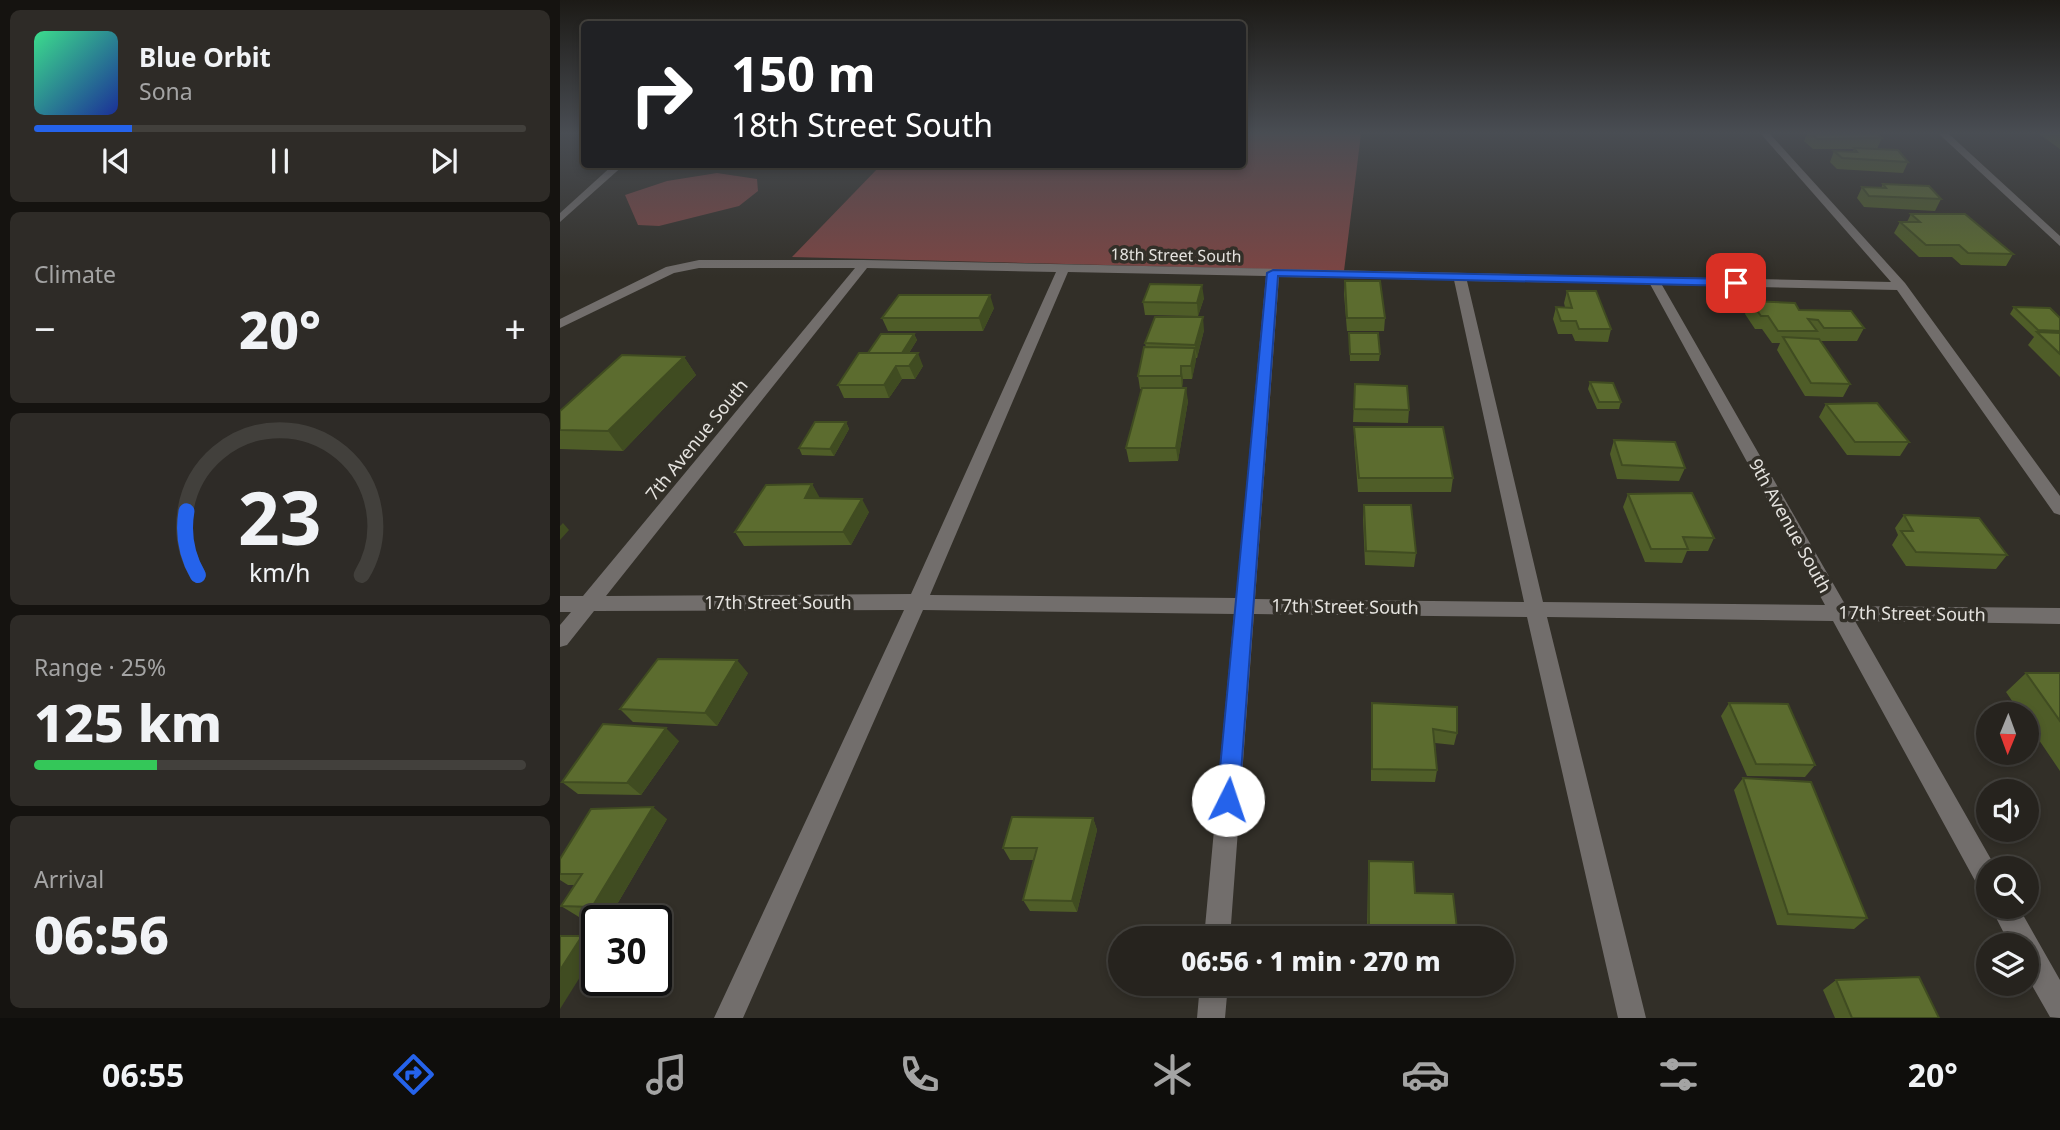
<!DOCTYPE html>
<html lang="en">
<head>
<meta charset="utf-8">
<style>
	:root { --surface:#26231e; --page:#2e2b27; --text:#f1f3f6; --muted:#a4a4a4; --line:#42403c; --accent:#2563eb }
	body { margin:0; font-family:"Noto Sans",sans-serif; background:var(--page); color:var(--text); height:100vh; display:flex; flex-direction:column; font-size:26px; white-space:nowrap }
	* { box-sizing:border-box; margin:0 }
	p { font-size:23px; color:var(--muted) }
	.icon { flex:none; width:38px; height:38px; fill:none; stroke:currentColor; stroke-width:2; stroke-linecap:round; stroke-linejoin:round }
	.map { position:relative; flex:1; overflow:hidden }
	.details { display:flex; flex-direction:column; gap:10px; padding:10px; background:#151310; width:560px }
	.details>* { flex:none }
	.hud { position:absolute; left:21px; top:21px; width:665px; height:147px; border-radius:7px; box-shadow:0 4px 10px #0003,0 0 0 2px var(--line); background:#202124; color:#fff; overflow:hidden }
	.needle { width:46px; rotate:181deg }
	.buttons { position:absolute; left:1416px; top:702px; display:grid; gap:14px }
	.buttons a { display:grid; place-items:center; width:63px; height:63px; border-radius:50%; background:var(--surface); box-shadow:0 4px 10px #0003,0 0 0 2px var(--line); font-size:35px }
	.speed { position:absolute; left:21px; top:905px; display:flex; gap:14px; font-size:35px; font-weight:700; text-align:center }
	.speed>* { display:grid; place-content:center; width:91px; height:91px; border-radius:50%; background:var(--surface); box-shadow:0 4px 10px #0003,0 0 0 2px var(--line); line-height:1 }
	.speed .limit { border:4px solid #111; border-radius:10px; background:#fff; color:#111 }
	.pin { position:absolute; display:grid; place-items:center; width:60px; height:60px; color:#fff; margin:-30px; border-radius:14px; box-shadow:0 4px 10px #0006 }
	.me { position:absolute; width:77px; margin:-38px; rotate:4deg; stroke-linejoin:round; filter:drop-shadow(0 0 5px #0008) }
	.turn { display:flex; align-items:center; gap:24px; height:147px; padding:0 35px; font-size:32px }
	.turn .icon { width:91px; height:91px; stroke-width:2.5 }
	.turn b { display:block; font-size:49px; line-height:60px }
	.big { font-size:52px; font-weight:800; line-height:1.1 }
	.details .tile { flex:1; display:flex; flex-direction:column; justify-content:center; gap:10px; min-width:0; padding:0 24px; border-radius:10px; background:var(--page) }
	.details .dial { align-items:center; gap:0 }
	.dial svg { height:182px; overflow:visible; fill:none; stroke:var(--line); stroke-width:7; stroke-linecap:round; text-anchor:middle }
	.dial text { fill:var(--text); stroke:none }
	.song { display:flex; align-items:center; gap:21px }
	.cover { width:84px; height:84px; border-radius:10px; background:linear-gradient(135deg,hsl(150 70% 55%),hsl(230 70% 35%)) }
	.played { height:7px; border-radius:4px; background:linear-gradient(90deg,var(--accent) 20%,var(--line) 20%) }
	.keys { display:flex; justify-content:space-around; direction:ltr }
	.heat { display:flex; justify-content:space-between; align-items:center; font-size:38px; direction:ltr }
	.charge { height:10px; border-radius:5px; background:linear-gradient(90deg,#34c759 25%,var(--line) 0) }
	.trip { position:absolute; left:548px; top:926px; width:406px; height:70px; border-radius:35px; background:var(--surface); box-shadow:0 4px 10px #0003,0 0 0 2px var(--line); font-weight:800; line-height:70px; text-align:center }
	.tabs { display:flex; height:112px; justify-content:space-around; align-items:center; background:#0f0e0c; color:var(--muted) }
	.tabs .icon { width:49px; height:49px }
	.tabs .current { color:var(--accent) }
	.tabs b { font-size:32px; color:var(--text) }
	main { display:flex; flex:1; min-height:0 }
	.map>svg:first-child { display:block }
	.green { fill:#7d4543 }
	.lines { fill:none; stroke-linecap:round; stroke-linejoin:round }
	.minor { fill:#726e6c; fill-rule:evenodd }
	.wall { fill:#4f5d28 }
	.shaded-wall { fill:#404c21 }
	.building { fill:#5c6c2f; stroke:#404c21; stroke-width:2 }
	.route { fill:#2563eb; stroke:#184099; stroke-width:2 }
	.labels { text-anchor:middle; stroke-width:7; stroke-linejoin:round; paint-order:stroke }
	.far-street-label { font-size:16px; fill:#e5e3df; stroke:#322f28 }
	.street-label { font-size:18px; fill:#e5e3df; stroke:#322f28 }
</style>
</head>
<body>
<main>
<section class="details">
<div class="tile">
<div class="song"><i class="cover"></i><div><b>Blue Orbit</b><p>Sona</p></div></div>
<div class="played"></div>
<div class="keys"><svg class="icon" aria-label="previous" viewBox="0 0 24 24"><path d="M18 5L8 12l10 7zM5 5v14"/></svg><svg class="icon" aria-label="pause" viewBox="0 0 24 24"><path d="M8 5v14M16 5v14"/></svg><svg class="icon" aria-label="next" viewBox="0 0 24 24"><path d="M6 5l10 7-10 7zM19 5v14"/></svg></div>
</div>
<div class="tile"><p>Climate</p>
<div class="heat"><a>−</a><b class="big">20°</b><a>+</a></div>
</div>
<div class="tile dial"><svg viewBox="0 0 100 80">
<path d="M14 69A42 42 0 1 1 86 69"/>
<path d="M14 69A42 42 0 0 1 9 41" stroke="#2563eb"/>
<text x="50" y="56" font-size="32" font-weight="700">23</text>
<text x="50" y="72" font-size="11">km/h</text>
</svg></div>
<div class="tile"><p>Range · 25%</p><b class="big">125 km</b><div class="charge"></div></div>
<div class="tile"><p>Arrival</p><b class="big">06:56</b></div>
</section>
<div class="map">
<svg width="1500" height="1018" viewBox="0 0 1500 1018">
	<rect width="100%" height="100%" fill="#322f28"/>
	<path class="green" d="M683,134H801L784,271L232,257L321,165L682,164Z
		M157,173L197,179L198,191L179,206L99,226L78,225L65,195L107,181Z"/>
	<g class="lines">
		<path class="minor" d="M1201,134H1210L1345,283L1500,496V515L1494,513L1337,290L1102,285L1286,606L1500,608V624L1295,621L1436,868H1428V892L1419,888L1273,621L987,617L1086,1018H1058L967,617L694,614L670,938H644L674,614L363,610L183,1018H154L344,610L34,611L7,645L0,647V625L11,612H0V596H23L295,268H139L114,273L0,328V319L106,267L139,260H304L1331,282ZM307,268L496,272L351,594L46,596ZM508,272L706,276L676,598L370,595ZM719,277L894,280L964,602L695,599ZM907,281L1090,284L1265,605L983,602Z
			M1379,134H1389L1500,236V246Z
			M54,164H65L0,222V213Z
			M1430,906H1458L1500,980V1018L1490,1017L1466,975V945H1450Z
			M640,984H668L665,1018H637Z"/>
	</g>
	<path class="wall" d="M1247,134H1318L1322,138L1317,149H1303L1348,162L1343,173L1277,169L1270,162L1274,151L1292,152L1294,149H1253L1244,141Z
		M1479,134H1500V149Z
		M1323,184L1381,199L1375,211L1304,207L1297,198L1302,187L1321,188Z
		M1351,214L1453,254L1446,266L1401,265L1392,257H1359L1334,233L1340,222H1347Z
		M785,281L825,318L824,331H787L784,294Z
		M1007,291L1051,329L1048,342L1015,341L1012,334H998L993,319L996,307H1005L1004,303Z
		M644,298L638,316L585,315L583,302Z
		M1190,301L1239,310L1304,328L1297,341H1260L1290,384L1283,397L1245,396L1217,350L1220,343H1212L1202,329H1195L1185,314Z
		M1454,307L1500,318V377L1468,345L1474,337L1450,314Z
		M434,308L423,331H328L322,318Z
		M644,330L637,358H636L632,379H623L622,388L628,401L618,461L569,462L566,448L582,389H580L578,376L586,348L585,343Z
		M789,333L820,354L819,361H790Z
		M354,334L357,340L349,353L363,366L355,379H342L329,398H284L278,385L308,353Z
		M124,357L136,375L63,451L0,449V411Z
		M1030,382L1061,402L1059,409H1037L1028,389Z
		M795,384L849,410L848,423L793,422Z
		M1266,404L1349,442L1340,456L1287,455L1259,417Z
		M286,422L289,429L274,456L242,455L239,448Z
		M794,427L893,478L891,492H798L794,440Z
		M1054,440L1125,468L1119,481L1057,479L1050,454Z
		M252,484L259,498L309,512L291,545L184,546L175,532Z
		M1068,494L1154,538L1148,551H1127L1122,563L1085,562L1063,507Z
		M804,505L856,553L854,567L805,565L803,519Z
		M1344,515L1447,555L1436,569L1346,566L1332,545L1338,535L1335,528Z
		M188,673L157,726L73,722L60,709Z
		M1466,673H1500V771L1466,721V714H1461L1446,692Z
		M812,703L897,733L894,745L875,743L877,770L875,782L811,781V716Z
		M1169,703L1255,765L1245,777L1187,776L1161,716Z
		M119,741L81,795L18,794L2,782Z
		M1183,778L1307,918L1294,929L1217,925L1174,790Z
		M533,818L537,830L517,912L470,911L463,900L474,860H450L443,848Z
		M107,819L49,918L19,917L1,906L15,885H8L0,880V859Z
		M809,861L855,893L898,938H807L808,873Z
		M1276,980L1379,1018H1275L1263,990Z"/>
	<path class="shaded-wall" d="M642,285L644,298L638,316L637,303Z
		M430,295L434,308L423,331L419,318Z
		M643,317L644,330L637,358L635,345Z
		M354,334L357,340L345,359L342,353Z
		M635,348L636,361L632,379L631,366Z
		M358,353L363,366L355,379L349,366Z
		M124,357L136,375L63,451L48,431Z
		M336,366L342,379L329,398L324,385Z
		M621,366L623,379L622,389L621,376Z
		M626,388L628,401L618,461L616,448Z
		M286,422L289,429L274,456L270,449Z
		M252,484L260,498L253,512L245,498Z
		M302,499L309,512L291,545L283,532Z
		M3,523L9,530L0,540V526Z
		M177,660L188,673L157,726L145,713Z
		M106,728L119,741L81,795L67,783Z
		M93,807L107,819L49,918L32,907Z
		M533,818L537,830L517,912L512,901Z
		M22,936L37,945V950L0,1009V970Z"/>
	<path class="building" d="M1252,134H1318L1322,138L1257,139Z
		M1294,148L1338,150L1348,162L1282,158L1274,151L1297,152Z
		M1323,184L1369,186L1381,199L1309,196L1302,187L1326,188Z
		M1351,214H1405L1453,254L1408,253L1399,245H1366L1340,222H1360Z
		M785,281H820L825,318H787Z
		M590,284L642,285L637,303L583,302Z
		M1007,291H1036L1051,329H1019L1016,321H1001L996,307L1012,308Z
		M339,295H430L419,318H322Z
		M1190,301L1235,303L1239,310L1291,311L1304,328H1264L1258,320L1248,319L1257,331H1218L1208,316H1201Z
		M1454,307L1490,308L1500,318V331L1478,330Z
		M595,317H643L635,345L585,343Z
		M1477,332L1500,333V354Z
		M789,333H818L820,354H790Z
		M321,334H354L342,353H308Z
		M1223,337L1259,339L1290,384L1251,383Z
		M584,347L635,348L631,366H621V376H578Z
		M299,353H358L349,366H336L324,385H278Z
		M62,355L124,357L48,431L0,430V411Z
		M1030,382L1053,383L1061,402H1039Z
		M795,384L847,386L849,410L794,409Z
		M582,388H626L616,448H566Z
		M1317,403L1349,442H1295L1266,404Z
		M255,422H286L270,449L239,448Z
		M794,427H883L893,478H799Z
		M1054,440L1115,442L1125,468L1062,465Z
		M252,484L245,498L302,499L283,532H175L206,485Z
		M1132,493L1154,538L1123,537L1128,549H1091L1068,494Z
		M804,505H851L856,553L806,551Z
		M1344,515L1419,518L1447,555L1356,552L1341,531H1353Z
		M98,659L177,660L145,713L60,709Z
		M1466,673H1500V721Z
		M812,703L897,707V733L873,729L877,770L812,769Z
		M1169,703L1228,704L1255,765L1196,764Z
		M43,724L106,728L67,783L2,782Z
		M1183,778L1251,782L1307,918L1228,914Z
		M93,807L32,907L1,906L22,874H0V859L31,809Z
		M452,817L533,818L512,901L463,900L477,848H443Z
		M809,861L853,862L855,893L893,894L898,938H809Z
		M0,936H22L0,970Z
		M1359,977L1379,1018H1292L1276,980Z"/>
	<linearGradient id="sky" x2="0" y2="1"><stop stop-color="#1c1a16"/><stop offset="0.48" stop-color="#494d53"/><stop offset="1" stop-color="#494d53" stop-opacity="0"/></linearGradient>
	<rect width="1500" height="277" fill="url(#sky)"/>
	<path class="route" d="M713,270L1176,279L1182,283L1176,286L718,276L679,800L676,807L668,810L660,807L657,800L707,273Z"/>
	<g class="labels">
		<g class="far-street-label">
			<text transform="translate(616 255) rotate(1)" y="6">18th Street South</text>
		</g>
		<g class="street-label">
			<text transform="translate(137 440) rotate(-51)" y="6">7th Avenue South</text>
			<text transform="translate(1230 526) rotate(61)" y="6">9th Avenue South</text>
			<text x="218" y="609">17th Street South</text>
			<text transform="translate(785 607) rotate(1)" y="6">17th Street South</text>
			<text transform="translate(1352 614) rotate(1)" y="6">17th Street South</text>
		</g>
	</g>
</svg>
<div class="buttons">
<a><svg class="needle" viewBox="-14 -14 28 28"><path d="M0-13l5 13h-10z" fill="#e53935"/><path d="M0 13l5-13h-10z" fill="#a4a4a4"/></svg></a>
<a><svg class="icon" aria-label="sound" viewBox="0 0 24 24"><path d="M4 9h4l5-4v14l-5-4H4zM17 9q2 3 0 6"/></svg></a>
<a><svg class="icon" aria-label="search" viewBox="0 0 24 24"><circle cx="10" cy="10" r="6"/><path d="M15 15l6 6"/></svg></a>
<a><svg class="icon" aria-label="layers" viewBox="0 0 24 24"><path d="M12 4l9 5-9 5-9-5zM3 14l9 5 9-5"/></svg></a>
</div>
<div class="speed"><div class="limit">30</div></div>
<div class="pin" style="left:1176px;top:283px;background:#d93025"><svg class="icon" aria-label="arrive" viewBox="0 0 24 24"><path d="M6 21V4h12l-3 4 3 4H6"/></svg></div>
<svg class="me" style="left:668px;top:800px" viewBox="-20 -20 40 40"><circle r="19" fill="#fff"/><path d="M0-13L10 11 0 6-10 11z" fill="#2563eb"/></svg>
<div class="trip">06:56 · 1 min · 270 m</div>
<div class="hud">
<div class="turn"><svg class="icon" aria-label="right" viewBox="0 0 24 24"><path d="M7 20v-9h11M14 6l5 5-5 5"/></svg><div><b>150 m</b>18th Street South</div></div>
</div>
</div>
</main>
<nav class="tabs">
<b>06:55</b>
<svg class="icon current" aria-label="directions" viewBox="0 0 24 24"><path d="M12 3l9 9-9 9-9-9zM9 14v-3h6M13 9l2 2-2 2"/></svg>
<svg class="icon" aria-label="music" viewBox="0 0 24 24"><path d="M9 18V5l10-2v13"/><circle cx="6" cy="18" r="3"/><circle cx="16" cy="16" r="3"/></svg>
<svg class="icon" aria-label="phone" viewBox="0 0 24 24"><path d="M5 4h4l2 5-3 2q2 4 5 5l2-3 5 2v4C11 20 4 13 5 4z"/></svg>
<svg class="icon" aria-label="climate" viewBox="0 0 24 24"><path d="M12 3v18M4 7l16 10M4 17L20 7"/></svg>
<svg class="icon" aria-label="car" viewBox="0 0 24 24"><path d="M5 17H2v-5l4-1 3-4h7l3 4 3 1v5h-3M9 17h6M6 11h13"/><circle cx="7" cy="17" r="2"/><circle cx="17" cy="17" r="2"/></svg>
<svg class="icon" aria-label="filters" viewBox="0 0 24 24"><path d="M4 7h16M4 17h16"/><circle cx="9" cy="7" r="2"/><circle cx="15" cy="17" r="2"/></svg>
<b>20°</b>
</nav>
</body>
</html>
